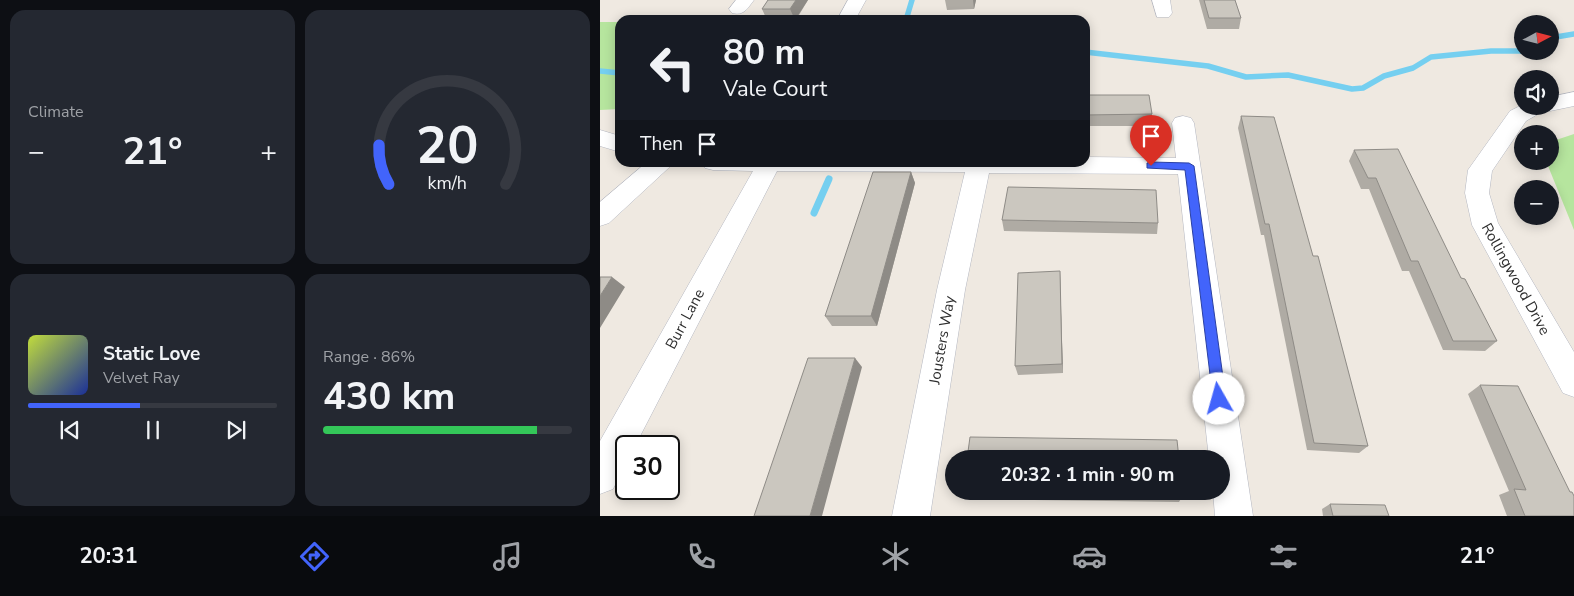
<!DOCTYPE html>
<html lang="en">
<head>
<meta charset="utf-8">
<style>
	:root { --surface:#171b24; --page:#242831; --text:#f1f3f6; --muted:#9ea1a6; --line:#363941; --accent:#4264fb }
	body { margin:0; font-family:"Nunito Sans",sans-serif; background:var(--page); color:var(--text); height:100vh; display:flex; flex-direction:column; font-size:19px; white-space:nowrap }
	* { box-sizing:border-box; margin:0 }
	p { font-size:16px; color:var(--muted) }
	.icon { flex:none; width:28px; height:28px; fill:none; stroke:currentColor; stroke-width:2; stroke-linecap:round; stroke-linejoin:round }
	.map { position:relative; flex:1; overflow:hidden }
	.side { display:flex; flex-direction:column; gap:10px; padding:10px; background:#0d0f14; width:600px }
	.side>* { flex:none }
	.banner { position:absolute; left:15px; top:15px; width:475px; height:152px; border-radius:15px; box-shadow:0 2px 12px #0003; background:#171b24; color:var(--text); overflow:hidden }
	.needle { width:32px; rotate:83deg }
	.fabs { position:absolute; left:914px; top:15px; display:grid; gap:10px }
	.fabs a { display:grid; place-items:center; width:45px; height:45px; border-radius:50%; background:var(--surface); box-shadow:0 2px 12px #0003; font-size:25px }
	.speed { position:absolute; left:15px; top:435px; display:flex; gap:10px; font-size:25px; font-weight:700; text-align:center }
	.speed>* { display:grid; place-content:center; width:65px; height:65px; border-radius:50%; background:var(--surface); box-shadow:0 2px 12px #0003; line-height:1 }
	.speed .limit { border:2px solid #111; border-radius:8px; background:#fff; color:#111 }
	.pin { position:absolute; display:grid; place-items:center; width:42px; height:42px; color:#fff; margin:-51px -21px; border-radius:50% 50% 50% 0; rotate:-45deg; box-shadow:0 0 5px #0007 }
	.pin .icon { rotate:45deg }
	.me { position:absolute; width:55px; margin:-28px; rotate:353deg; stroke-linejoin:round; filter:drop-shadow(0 0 4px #0008) }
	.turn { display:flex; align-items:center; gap:18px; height:105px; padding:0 25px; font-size:22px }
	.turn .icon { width:65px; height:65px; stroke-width:2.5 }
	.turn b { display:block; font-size:35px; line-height:42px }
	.then { display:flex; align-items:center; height:48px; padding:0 25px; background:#0003; gap:10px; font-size:19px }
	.big { font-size:38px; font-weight:700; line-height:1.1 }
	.side .tile { flex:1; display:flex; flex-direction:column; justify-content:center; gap:8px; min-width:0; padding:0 18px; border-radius:15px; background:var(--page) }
	.side .dial { align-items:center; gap:0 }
	.dial svg { height:130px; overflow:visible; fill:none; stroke:var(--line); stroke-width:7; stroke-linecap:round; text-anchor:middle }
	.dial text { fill:var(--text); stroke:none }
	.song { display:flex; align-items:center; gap:15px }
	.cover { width:60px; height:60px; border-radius:8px; background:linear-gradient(135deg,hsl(70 70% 55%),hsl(230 70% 35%)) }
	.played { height:5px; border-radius:2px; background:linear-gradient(90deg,var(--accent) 45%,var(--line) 45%) }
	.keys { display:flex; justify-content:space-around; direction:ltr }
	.heat { display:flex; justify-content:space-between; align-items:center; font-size:28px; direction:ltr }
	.charge { height:8px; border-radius:4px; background:linear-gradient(90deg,#34c759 86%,var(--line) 0) }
	.side .tiles { flex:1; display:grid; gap:10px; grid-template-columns:repeat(2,1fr) }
	.trip { position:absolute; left:345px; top:450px; width:285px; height:50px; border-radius:25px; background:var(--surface); box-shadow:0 2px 12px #0003; font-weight:700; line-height:50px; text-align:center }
	.tab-bar { display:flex; height:80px; justify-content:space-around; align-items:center; background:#090b0e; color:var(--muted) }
	.tab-bar .icon { width:35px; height:35px }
	.tab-bar .current { color:var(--accent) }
	.tab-bar b { font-size:22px; color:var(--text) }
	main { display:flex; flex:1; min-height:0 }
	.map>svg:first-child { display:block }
	.green { fill:#b6e59e }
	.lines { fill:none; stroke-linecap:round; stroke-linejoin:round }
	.stream-far1 { stroke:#75cff0; stroke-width:5.5 }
	.stream { stroke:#75cff0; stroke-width:7 }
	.minor-casing { stroke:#b4b7c1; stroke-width:1 }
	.minor { fill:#fff; fill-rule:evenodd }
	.wall { fill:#afaba4 }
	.shaded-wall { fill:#8e8b86 }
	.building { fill:#cbc7bf; stroke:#8e8b86 }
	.route { fill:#4264fb; stroke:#2b41a3 }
	.labels { text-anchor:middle; stroke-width:4; stroke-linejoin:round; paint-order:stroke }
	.street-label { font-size:15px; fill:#2e2e2e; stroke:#fff }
</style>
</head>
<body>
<main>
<section class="side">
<div class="tiles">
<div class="tile"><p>Climate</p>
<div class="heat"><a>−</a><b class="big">21°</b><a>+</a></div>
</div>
<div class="tile dial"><svg viewBox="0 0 100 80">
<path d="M14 69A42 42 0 1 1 86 69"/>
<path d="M14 69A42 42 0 0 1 8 45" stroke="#4264fb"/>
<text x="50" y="56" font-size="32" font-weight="700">20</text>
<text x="50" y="72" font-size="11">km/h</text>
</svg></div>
<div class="tile">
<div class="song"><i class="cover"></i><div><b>Static Love</b><p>Velvet Ray</p></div></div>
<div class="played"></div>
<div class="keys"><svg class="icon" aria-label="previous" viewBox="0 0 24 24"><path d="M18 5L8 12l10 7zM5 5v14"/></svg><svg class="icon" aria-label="pause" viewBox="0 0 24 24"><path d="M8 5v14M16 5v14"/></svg><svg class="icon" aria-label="next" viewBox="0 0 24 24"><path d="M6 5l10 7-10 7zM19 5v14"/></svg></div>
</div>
<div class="tile"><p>Range · 86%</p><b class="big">430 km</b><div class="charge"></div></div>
</div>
</section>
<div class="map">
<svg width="974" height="516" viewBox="0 0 974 516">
	<rect width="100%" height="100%" fill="#efe9e1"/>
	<path class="green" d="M0,22H20V109L0,110Z
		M974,134V230L946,161H950V142Z"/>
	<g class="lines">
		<path class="stream-far1" d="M306,20L312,0
			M950,38L974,34
			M485,52L608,66L646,77L688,75L752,89L763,88L784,76L813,68L831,57L891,51H932
			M0,71L20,73"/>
		<path class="stream" d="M214,213L229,179"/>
		<g class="minor-casing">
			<path id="minor" d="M136,0H154C147,9 144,16 132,13L129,9Z
				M248,0H266L255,20H237Z
				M552,0H570L572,13L569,17H557Z
				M974,92V106L950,111L945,110L926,121L892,171L889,193L898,223L974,352V397L963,393L872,225L865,193L868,170L910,111L922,105L950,106V97Z
				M583,116L591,118L594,123L653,516H615L613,491H621V459H609L578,174L389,173L365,290L330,516H292L337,290L365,172L177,171L35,446H26V463L13,489L0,494V441L153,171L113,170L105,168L101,162H485V157L576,158L572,123L575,118Z
				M0,130L20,136V152L0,146Z
				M47,162H75L9,223L0,226V202Z"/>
		</g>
		<use href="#minor" class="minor"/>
	</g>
	<path class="wall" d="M168,0H208L196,20H167L162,9Z
		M345,0H376L374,9L347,10Z
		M599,0H635L641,18L639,29H607Z
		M485,95L552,114L551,126H485Z
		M641,116L768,446L759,453L707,450L664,235H661L638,128Z
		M754,150L861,278L897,341L885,351L843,350L809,271H802L769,189H761L749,161Z
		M311,172L315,183L277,326H232L225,316Z
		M402,220L558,223L557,234L404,231Z
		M460,271L463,373L418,375L415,366Z
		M880,385L974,516H907L899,495L909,491L868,394Z
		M362,493L582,497L579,502L367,499Z
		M730,504L789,516H723L722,509Z"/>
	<path class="shaded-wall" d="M196,0H208L195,20L190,9Z
		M373,0H376L374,9Z
		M311,172L315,183L277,326L271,316Z
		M460,271V282L463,373L462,364Z
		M12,277L25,287L0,328V296Z
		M255,358L262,367L222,516H210Z"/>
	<path class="building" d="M168,0H196L190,9H162Z
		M604,0H635L641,18H609Z
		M485,95H549L552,114L485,115Z
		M641,116L674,117L713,256H718L768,446L714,443L669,224H665Z
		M798,149L861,278L865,279L897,341H853L818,261H811L776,178H768L754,150Z
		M273,172H311L271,316H225Z
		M408,187L556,190L558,223L402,220Z
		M460,271L462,364L415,366L418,273Z
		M0,277H12L0,296Z
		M208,358H255L210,516H154Z
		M880,385L918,386L970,492H972L974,496V516H925L914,489L926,490Z
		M370,437L577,440L579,459H367Z
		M363,491H582V497L362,493Z
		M730,504L785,505L789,516H733Z"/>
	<path class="route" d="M551,162L589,163L594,166L626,399L624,404L619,406L615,404L613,399L585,170L547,168V163Z"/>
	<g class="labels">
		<g class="street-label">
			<text transform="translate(916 279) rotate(61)" y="5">Rollingwood Drive</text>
			<text transform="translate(85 319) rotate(-62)" y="5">Burr Lane</text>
			<text transform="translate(342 340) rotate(-80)" y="5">Jousters Way</text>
		</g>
	</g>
</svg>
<div class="fabs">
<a><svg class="needle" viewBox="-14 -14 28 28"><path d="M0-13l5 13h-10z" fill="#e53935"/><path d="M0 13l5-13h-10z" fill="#9ea1a6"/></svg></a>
<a><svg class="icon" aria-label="sound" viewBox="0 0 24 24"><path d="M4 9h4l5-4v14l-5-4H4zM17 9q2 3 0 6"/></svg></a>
<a>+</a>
<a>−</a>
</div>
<div class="speed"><div class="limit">30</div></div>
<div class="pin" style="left:551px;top:166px;background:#d93025"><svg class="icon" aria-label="arrive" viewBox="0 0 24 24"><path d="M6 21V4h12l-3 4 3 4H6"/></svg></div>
<svg class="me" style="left:619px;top:399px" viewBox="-20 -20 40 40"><circle r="19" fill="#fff"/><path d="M0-13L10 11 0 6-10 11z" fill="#4264fb"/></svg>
<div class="trip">20:32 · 1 min · 90 m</div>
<div class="banner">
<div class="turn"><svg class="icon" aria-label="left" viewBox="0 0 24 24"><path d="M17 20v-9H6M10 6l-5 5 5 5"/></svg><div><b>80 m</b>Vale Court</div></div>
<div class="then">Then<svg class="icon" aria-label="arrive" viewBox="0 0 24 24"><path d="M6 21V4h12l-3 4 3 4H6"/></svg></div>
</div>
</div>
</main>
<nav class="tab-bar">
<b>20:31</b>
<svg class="icon current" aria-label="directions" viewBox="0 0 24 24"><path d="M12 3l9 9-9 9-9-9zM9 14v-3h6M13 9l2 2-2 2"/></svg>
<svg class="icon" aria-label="music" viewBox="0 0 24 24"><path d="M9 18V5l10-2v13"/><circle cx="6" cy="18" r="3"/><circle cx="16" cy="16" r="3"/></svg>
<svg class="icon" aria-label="phone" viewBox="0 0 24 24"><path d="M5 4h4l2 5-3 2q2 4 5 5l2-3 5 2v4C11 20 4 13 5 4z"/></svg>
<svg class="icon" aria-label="climate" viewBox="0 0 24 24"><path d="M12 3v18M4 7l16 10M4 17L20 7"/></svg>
<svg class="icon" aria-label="car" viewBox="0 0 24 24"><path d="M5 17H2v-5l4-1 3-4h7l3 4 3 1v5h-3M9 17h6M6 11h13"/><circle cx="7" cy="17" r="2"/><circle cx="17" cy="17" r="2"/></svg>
<svg class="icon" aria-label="filters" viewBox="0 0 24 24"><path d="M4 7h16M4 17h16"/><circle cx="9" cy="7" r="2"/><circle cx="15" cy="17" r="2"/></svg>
<b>21°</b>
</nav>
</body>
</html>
